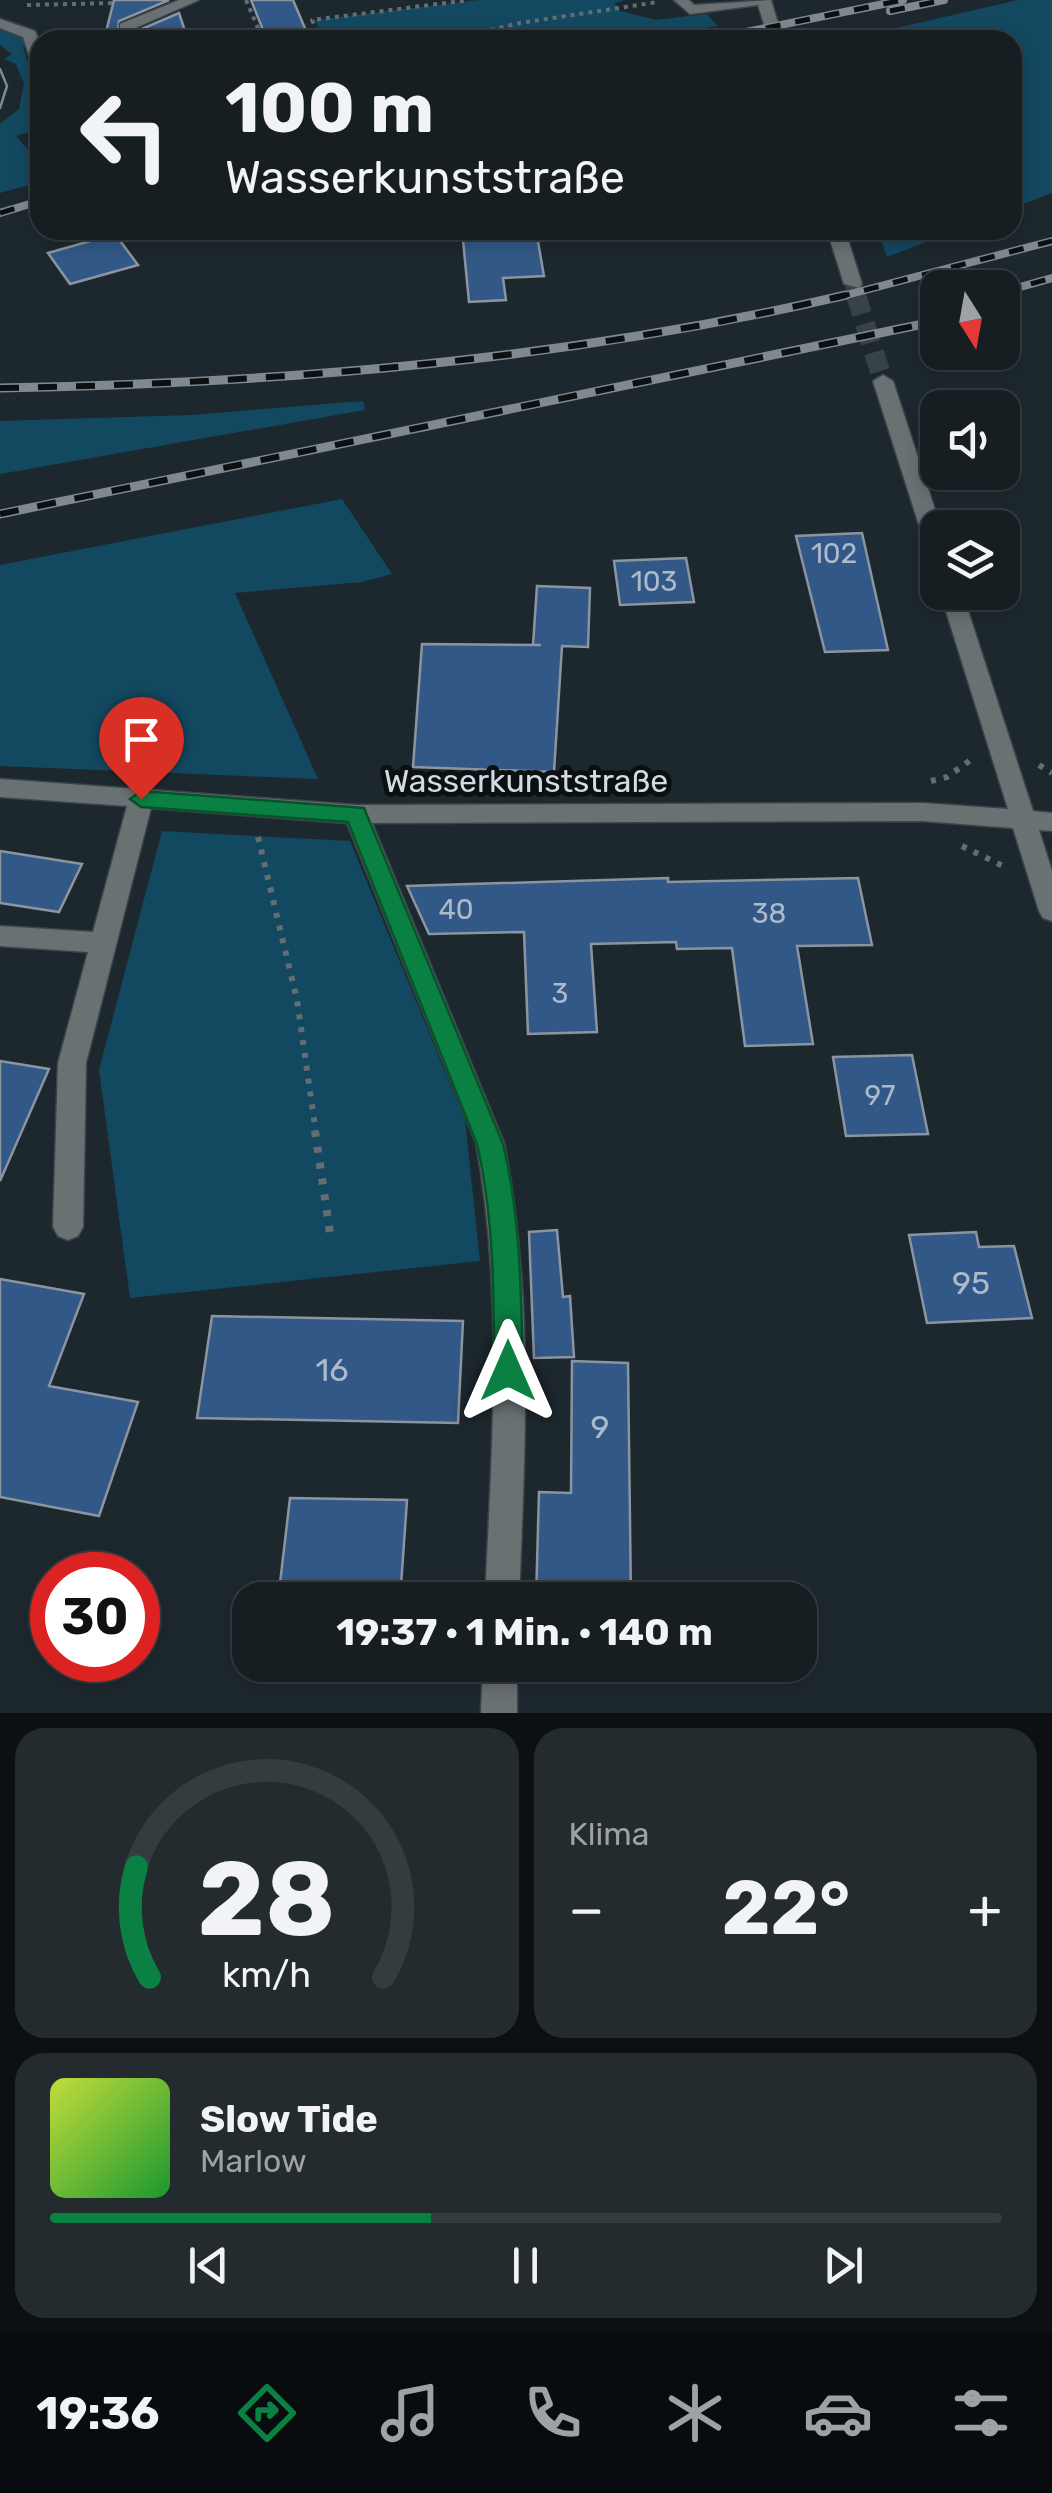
<!DOCTYPE html>
<html lang="de">
<head>
<meta charset="utf-8">
<style>
	:root { --surface:#161e22; --page:#232b2f; --text:#f1f3f6; --muted:#9ea2a5; --line:#353c40; --accent:#0b8043 }
	body { margin:0; font-family:Rubik,sans-serif; background:var(--page); color:var(--text); height:100vh; display:flex; flex-direction:column; font-size:38px; white-space:nowrap }
	* { box-sizing:border-box; margin:0 }
	p { font-size:32px; color:var(--muted) }
	.icon { flex:none; width:55px; height:55px; fill:none; stroke:currentColor; stroke-width:2; stroke-linecap:round; stroke-linejoin:round }
	.map { position:relative; height:1713px; overflow:hidden }
	.details { display:flex; flex-direction:column; gap:15px; padding:15px; background:#0c1013; flex:1 }
	.details>* { flex:none }
	.guide { position:absolute; left:30px; top:30px; width:992px; height:210px; border-radius:30px; box-shadow:0 5px 15px #0003,0 0 0 2px var(--line); background:#161e22; color:var(--text); overflow:hidden }
	.needle { width:65px; rotate:169deg }
	.controls { position:absolute; left:920px; top:270px; display:grid; gap:20px }
	.controls a { display:grid; place-items:center; width:100px; height:100px; border-radius:20px; background:var(--surface); box-shadow:0 5px 15px #0003,0 0 0 2px var(--line); font-size:50px }
	.speed { position:absolute; left:30px; top:1552px; display:flex; gap:20px; font-size:50px; font-weight:700; text-align:center }
	.speed>* { display:grid; place-content:center; width:130px; height:130px; border-radius:50%; background:var(--surface); box-shadow:0 5px 15px #0003,0 0 0 2px var(--line); line-height:1 }
	.speed .limit { border:15px solid #d22; background:#fff; color:#111 }
	.pin { position:absolute; display:grid; place-items:center; width:85px; height:85px; color:#fff; margin:-102px -42px; border-radius:50% 50% 50% 0; rotate:-45deg; box-shadow:0 0 10px #0007 }
	.pin .icon { rotate:45deg }
	.me { position:absolute; width:110px; margin:-55px; rotate:0deg; stroke-linejoin:round; filter:drop-shadow(0 0 8px #0008) }
	.turn { display:flex; align-items:center; gap:35px; height:210px; padding:0 30px; font-size:45px }
	.turn .icon { width:130px; height:130px; stroke-width:2.5 }
	.turn b { display:block; font-size:70px; line-height:85px }
	.big { font-size:75px; font-weight:700; line-height:1.1 }
	.details .widget { flex:1; display:flex; flex-direction:column; justify-content:center; gap:15px; min-width:0; padding:0 35px; border-radius:30px; background:var(--page) }
	.details .dial { align-items:center; gap:0 }
	.dial svg { height:260px; overflow:visible; fill:none; stroke:var(--line); stroke-width:7; stroke-linecap:round; text-anchor:middle }
	.dial text { fill:var(--text); stroke:none }
	.song { display:flex; align-items:center; gap:30px }
	.cover { width:120px; height:120px; border-radius:15px; background:linear-gradient(135deg,hsl(70 70% 55%),hsl(130 70% 35%)) }
	.played { height:10px; border-radius:5px; background:linear-gradient(90deg,var(--accent) 40%,var(--line) 40%) }
	.keys { display:flex; justify-content:space-around; direction:ltr }
	.heat { display:flex; justify-content:space-between; align-items:center; font-size:55px; direction:ltr }
	.details .tiles { flex:1; display:grid; gap:15px; grid-template-columns:1fr 1fr }
	.widget:last-child { grid-column:span 2 }
	.trip { position:absolute; left:232px; top:1582px; width:585px; height:100px; border-radius:30px; background:var(--surface); box-shadow:0 5px 15px #0003,0 0 0 2px var(--line); font-weight:700; line-height:100px; text-align:center }
	.dock { display:flex; height:160px; justify-content:space-around; align-items:center; background:#090c0e; color:var(--muted) }
	.dock .icon { width:70px; height:70px }
	.dock .current { color:var(--accent) }
	.dock b { font-size:45px; color:var(--text) }
	.map>svg:first-child { display:block }
	.green { fill:#134861 }
	.building { fill:#325888; stroke:#8c949f; stroke-width:2.5 }
	.lines { fill:none; stroke-linecap:round; stroke-linejoin:round }
	.minor-tunnel-far1 { stroke:#384349; stroke-width:16; stroke-dasharray:16 8; stroke-linecap:butt }
	.minor-tunnel { stroke:#384349; stroke-width:20; stroke-dasharray:20 10; stroke-linecap:butt }
	.minor-casing { stroke:#3a454a; stroke-width:3 }
	.path-far2 { stroke:#646d73; stroke-width:4; stroke-dasharray:4 5; stroke-linecap:butt }
	.path-far1 { stroke:#646d73; stroke-width:6; stroke-dasharray:5 8; stroke-linecap:butt }
	.path { stroke:#646d73; stroke-width:8; stroke-dasharray:6 10; stroke-linecap:butt }
	.minor { fill:#6a7172; fill-rule:evenodd }
	.tram { stroke:#80898e; stroke-width:2.5 }
	.rail-far1-casing { stroke:#80898e; stroke-width:8 }
	.rail-casing { stroke:#80898e; stroke-width:9 }
	.rail-far1 { stroke:#0b1013; stroke-width:5; stroke-dasharray:15; stroke-linecap:butt }
	.rail { stroke:#0b1013; stroke-width:6; stroke-dasharray:19; stroke-linecap:butt }
	.route { fill:#0b8043; stroke:#07532c; stroke-width:2.5 }
	.labels { text-anchor:middle; stroke-width:10; stroke-linejoin:round; paint-order:stroke }
	.number-label { font-size:28px; fill:#acbaca }
	.street-label { font-size:32px; fill:#d4dbe0; stroke:#0b1013 }
	.near-number-label { font-size:32px; fill:#acbaca }
</style>
</head>
<body>
<div class="map">
<svg width="1052" height="1713" viewBox="0 0 1052 1713">
	<rect width="100%" height="100%" fill="#1d282e"/>
	<path class="green" d="M478,0H626L615,3L620,11L656,20L707,14L718,26L629,40H325L315,20Z
		M1018,0H1052V193L1013,208L1012,40H844Z
		M0,27L19,34L30,45L23,47L40,101V129L16,136L40,163V182L0,193V124L19,109L24,84L16,64L4,59L12,54L0,45Z
		M878,230H957L887,257Z
		M363,401L365,410L0,474V421L191,415Z
		M342,499L392,574L362,582L235,593L318,779L0,766V565Z
		M162,831L350,841L465,1120L480,1261L130,1298L99,1070Z"/>
	<path class="building" d="M114,0H169L119,21L117,40H104Z
		M251,0H293L310,40H267Z
		M179,13L188,40H139L137,31Z
		M462,230H536L544,276L503,278L506,300L469,302Z
		M115,234L138,265L70,284L48,253Z
		M862,533L888,650L825,652L796,536Z
		M686,558L694,602L620,605L614,561Z
		M537,586L590,588L588,647L562,646L554,772L413,767L422,644L541,645H533Z
		M0,851L82,864L59,912L0,903Z
		M668,878V882L858,878L872,945L797,946L813,1044L745,1046L732,948L677,949L676,942L591,944L597,1032L528,1034L524,932L429,934L407,886Z
		M912,1055L928,1134L846,1136L833,1057Z
		M0,1061L49,1069L0,1181Z
		M557,1230L563,1297L570,1296L574,1357L534,1358L529,1232Z
		M976,1232L979,1247L1014,1246L1032,1318L927,1323L909,1235Z
		M0,1279L84,1294L49,1386L138,1402L99,1516L0,1497Z
		M212,1316L463,1321L458,1423L197,1418Z
		M572,1361L628,1363L631,1600H536L539,1492L571,1493Z
		M290,1498L407,1500L400,1600H278Z"/>
	<g class="lines">
		<path class="minor-tunnel-far1" d="M853,284L857,298"/>
		<path class="minor-tunnel" d="M856,295L883,381"/>
		<g class="minor-casing">
			<path id="minor" d="M179,0H199L133,29L135,40H121L120,24Z
				M674,0H689L694,5L771,0L783,40H769L758,5L690,14Z
				M0,19L35,31L40,42V69L32,64L23,37L0,28Z
				M827,230H845L862,284L859,288L844,284Z
				M883,375L893,381L941,528H938V557L927,550L873,381Z
				M940,592H962L1033,811L1052,813V831L1039,830L1052,871V921L1043,918L1039,911L1013,828L922,821L372,823L504,1143C534,1295 525,1446 519,1600H485C492,1446 504,1295 476,1143L347,823L151,808L86,1063L83,1227L78,1236L68,1240L58,1236L53,1227L58,1063L88,952L0,946V926L93,932L127,806L0,797V779L356,805L922,803L1008,809Z
				M483,1665H517V1713H481Z"/>
		</g>
		<path class="path-far2" d="M246,0L263,40
			M27,5L115,3
			M321,40L312,20L469,0
			M447,40L520,23L658,2"/>
		<path class="path-far1" d="M1039,765L1052,773
			M931,781L947,777L972,759
			M258,837L297,1000L316,1133
			M962,846L1003,866"/>
		<path class="path" d="M315,1131L330,1233"/>
		<use href="#minor" class="minor"/>
		<path class="tram" d="M0,69L7,86L0,108"/>
		<g class="rail-far1-casing">
			<path id="rail-far1" d="M890,11L944,0
				M707,40L903,0
				M0,213L40,201
				M1002,292L1052,278
				M835,298L1052,241"/>
		</g>
		<g class="rail-casing">
			<path id="rail" d="M0,388C285,383 568,360 846,295
				M0,514L938,321"/>
		</g>
		<use href="#rail-far1" class="rail-far1"/>
		<use href="#rail" class="rail"/>
	</g>
	<path class="route" d="M141,791L364,808L503,1144C521,1218 521,1295 523,1371L519,1380L508,1384L498,1380L494,1371C494,1295 494,1218 477,1144L348,822L141,807L130,799Z"/>
	<g class="labels">
		<g class="number-label">
			<text x="834" y="563">102</text>
			<text x="654" y="591">103</text>
			<text x="456" y="919">40</text>
			<text x="769" y="923">38</text>
			<text x="560" y="1003">3</text>
			<text x="880" y="1105">97</text>
		</g>
		<g class="street-label">
			<text x="526" y="792">Wasserkunststraße</text>
		</g>
		<g class="near-number-label">
			<text x="971" y="1294">95</text>
			<text x="332" y="1381">16</text>
			<text x="600" y="1438">9</text>
		</g>
	</g>
</svg>
<div class="controls">
<a><svg class="needle" viewBox="-14 -14 28 28"><path d="M0-13l5 13h-10z" fill="#e53935"/><path d="M0 13l5-13h-10z" fill="#9ea2a5"/></svg></a>
<a><svg class="icon" aria-label="sound" viewBox="0 0 24 24"><path d="M4 9h4l5-4v14l-5-4H4zM17 9q2 3 0 6"/></svg></a>
<a><svg class="icon" aria-label="layers" viewBox="0 0 24 24"><path d="M12 4l9 5-9 5-9-5zM3 14l9 5 9-5"/></svg></a>
</div>
<div class="speed"><div class="limit">30</div></div>
<div class="pin" style="left:141px;top:799px;background:#d93025"><svg class="icon" aria-label="arrive" viewBox="0 0 24 24"><path d="M6 21V4h12l-3 4 3 4H6"/></svg></div>
<svg class="me" style="left:508px;top:1371px" viewBox="-20 -20 40 40"><path d="M0-17L14 15 0 8-14 15z" fill="#0b8043" stroke="#fff" stroke-width="4"/></svg>
<div class="trip">19:37 · 1 Min. · 140 m</div>
<div class="guide">
<div class="turn"><svg class="icon" aria-label="left" viewBox="0 0 24 24"><path d="M17 20v-9H6M10 6l-5 5 5 5"/></svg><div><b>100 m</b>Wasserkunststraße</div></div>
</div>
</div>
<section class="details">
<div class="tiles">
<div class="widget dial"><svg viewBox="0 0 100 80">
<path d="M14 69A42 42 0 1 1 86 69"/>
<path d="M14 69A42 42 0 0 1 10 35" stroke="#0b8043"/>
<text x="50" y="56" font-size="32" font-weight="700">28</text>
<text x="50" y="72" font-size="11">km/h</text>
</svg></div>
<div class="widget"><p>Klima</p>
<div class="heat"><a>−</a><b class="big">22°</b><a>+</a></div>
</div>
<div class="widget">
<div class="song"><i class="cover"></i><div><b>Slow Tide</b><p>Marlow</p></div></div>
<div class="played"></div>
<div class="keys"><svg class="icon" aria-label="previous" viewBox="0 0 24 24"><path d="M18 5L8 12l10 7zM5 5v14"/></svg><svg class="icon" aria-label="pause" viewBox="0 0 24 24"><path d="M8 5v14M16 5v14"/></svg><svg class="icon" aria-label="next" viewBox="0 0 24 24"><path d="M6 5l10 7-10 7zM19 5v14"/></svg></div>
</div>
</div>
</section>
<nav class="dock">
<b>19:36</b>
<svg class="icon current" aria-label="directions" viewBox="0 0 24 24"><path d="M12 3l9 9-9 9-9-9zM9 14v-3h6M13 9l2 2-2 2"/></svg>
<svg class="icon" aria-label="music" viewBox="0 0 24 24"><path d="M9 18V5l10-2v13"/><circle cx="6" cy="18" r="3"/><circle cx="16" cy="16" r="3"/></svg>
<svg class="icon" aria-label="phone" viewBox="0 0 24 24"><path d="M5 4h4l2 5-3 2q2 4 5 5l2-3 5 2v4C11 20 4 13 5 4z"/></svg>
<svg class="icon" aria-label="climate" viewBox="0 0 24 24"><path d="M12 3v18M4 7l16 10M4 17L20 7"/></svg>
<svg class="icon" aria-label="car" viewBox="0 0 24 24"><path d="M5 17H2v-5l4-1 3-4h7l3 4 3 1v5h-3M9 17h6M6 11h13"/><circle cx="7" cy="17" r="2"/><circle cx="17" cy="17" r="2"/></svg>
<svg class="icon" aria-label="filters" viewBox="0 0 24 24"><path d="M4 7h16M4 17h16"/><circle cx="9" cy="7" r="2"/><circle cx="15" cy="17" r="2"/></svg>
</nav>
</body>
</html>
